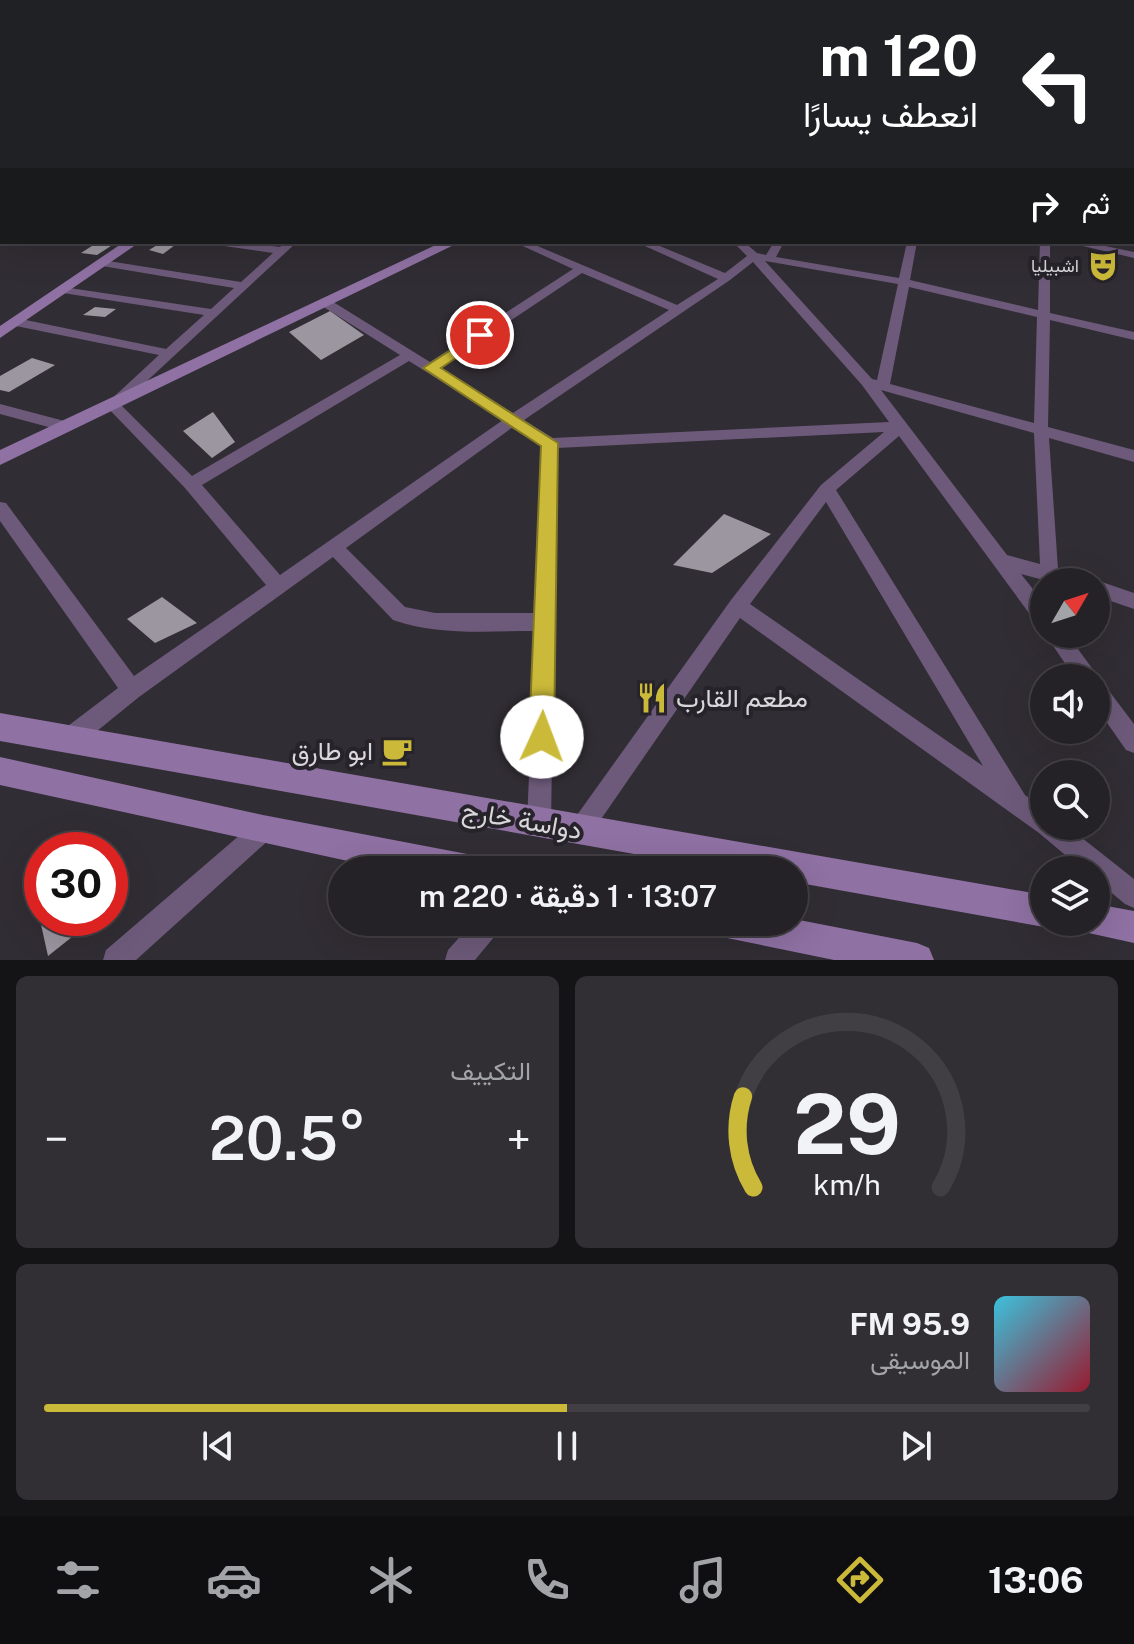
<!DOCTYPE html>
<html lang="ar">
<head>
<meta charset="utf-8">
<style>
	:root { --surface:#252227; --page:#312f33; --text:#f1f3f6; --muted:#a3a4a7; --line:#423f44; --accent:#cbba39 }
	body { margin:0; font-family:"Public Sans",Vazirmatn,sans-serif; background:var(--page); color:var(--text); direction:rtl; height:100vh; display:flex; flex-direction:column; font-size:30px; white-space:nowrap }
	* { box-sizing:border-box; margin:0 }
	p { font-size:26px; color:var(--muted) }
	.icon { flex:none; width:44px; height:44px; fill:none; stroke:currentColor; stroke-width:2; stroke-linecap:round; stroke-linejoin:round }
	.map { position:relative; height:960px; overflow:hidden; direction:ltr }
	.side { display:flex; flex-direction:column; gap:16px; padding:16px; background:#141315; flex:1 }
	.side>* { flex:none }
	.hud { position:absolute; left:0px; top:0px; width:1134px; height:244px; box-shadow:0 8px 32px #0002,0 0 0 2px var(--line); direction:rtl; background:#202124; color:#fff; overflow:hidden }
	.needle { width:52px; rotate:51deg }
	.fabs { position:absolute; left:1030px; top:568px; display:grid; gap:16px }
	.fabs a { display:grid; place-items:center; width:80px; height:80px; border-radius:50%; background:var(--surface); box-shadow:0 8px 32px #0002,0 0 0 2px var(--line); font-size:40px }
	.speed { position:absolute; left:24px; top:832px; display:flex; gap:16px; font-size:40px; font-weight:700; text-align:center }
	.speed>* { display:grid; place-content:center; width:104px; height:104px; border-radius:50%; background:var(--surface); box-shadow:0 8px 32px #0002,0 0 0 2px var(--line); line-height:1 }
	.speed .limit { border:12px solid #d22; background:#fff; color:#111 }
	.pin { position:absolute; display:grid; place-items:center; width:68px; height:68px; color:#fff; margin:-34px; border:4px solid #fff; border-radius:50%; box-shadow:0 2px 8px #0007 }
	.me { position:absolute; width:88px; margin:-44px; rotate:2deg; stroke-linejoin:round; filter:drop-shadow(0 0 6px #0008) }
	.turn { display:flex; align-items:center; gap:28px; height:168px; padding:0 24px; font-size:36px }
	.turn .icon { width:104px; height:104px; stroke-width:2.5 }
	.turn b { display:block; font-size:56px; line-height:68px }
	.then { display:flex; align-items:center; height:76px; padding:0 24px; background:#0003; gap:16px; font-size:30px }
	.big { font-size:60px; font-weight:600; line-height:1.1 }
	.side .tile { flex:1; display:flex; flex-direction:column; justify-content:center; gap:12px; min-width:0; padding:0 28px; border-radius:12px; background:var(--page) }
	.side .dial { align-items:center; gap:0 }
	.dial svg { height:208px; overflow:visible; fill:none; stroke:var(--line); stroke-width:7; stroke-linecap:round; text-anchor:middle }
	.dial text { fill:var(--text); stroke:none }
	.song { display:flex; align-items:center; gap:24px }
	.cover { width:96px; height:96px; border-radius:12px; background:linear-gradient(135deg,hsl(190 70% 55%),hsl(350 70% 35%)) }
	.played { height:8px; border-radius:4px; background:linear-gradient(90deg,var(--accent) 50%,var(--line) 50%) }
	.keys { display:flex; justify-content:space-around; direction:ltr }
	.heat { display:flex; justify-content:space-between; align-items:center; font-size:44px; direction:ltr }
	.side .tiles { flex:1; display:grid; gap:16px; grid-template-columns:1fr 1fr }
	.tile:last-child { grid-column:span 2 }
	.trip { position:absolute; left:328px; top:856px; width:480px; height:80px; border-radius:40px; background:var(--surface); box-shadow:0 8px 32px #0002,0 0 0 2px var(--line); font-weight:600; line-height:80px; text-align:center; direction:rtl }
	.menu { display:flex; height:128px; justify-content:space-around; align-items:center; background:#0f0e10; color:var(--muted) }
	.menu .icon { width:56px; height:56px }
	.menu .active { color:var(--accent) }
	.menu b { font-size:36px; color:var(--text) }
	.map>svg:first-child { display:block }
	.building { fill:#9c96a0 }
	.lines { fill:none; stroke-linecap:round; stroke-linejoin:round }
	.street { fill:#6d5a7a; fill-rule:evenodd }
	.secondary { fill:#8f71a3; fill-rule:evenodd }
	.route { fill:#cbba39; stroke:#847925; stroke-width:2 }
	.labels { text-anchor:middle; stroke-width:8; stroke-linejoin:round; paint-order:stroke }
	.far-poi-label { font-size:18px; fill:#dad7dc; stroke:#27232a; text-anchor:end }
	.near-poi-label { font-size:26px; fill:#dad7dc; stroke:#27232a; text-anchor:start }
	.near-street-label { font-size:26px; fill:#dad7dc; stroke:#27232a }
</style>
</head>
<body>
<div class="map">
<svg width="1134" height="960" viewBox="0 0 1134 960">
	<rect width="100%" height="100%" fill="#312d34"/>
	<path class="building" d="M98,242H117L97,255L81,253Z
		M162,242H179L163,254L149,250Z
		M95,307L116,309L105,317L83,315Z
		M330,311L364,335L321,360L289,332Z
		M32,358L55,365L9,392L0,390V376Z
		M213,412L235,442L212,458L183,431Z
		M724,514L771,534L712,573L673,565Z
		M162,597L197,623L155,643L127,619Z
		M42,897V918H96L48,956L36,902Z"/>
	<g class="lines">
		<path class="street" d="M1132,108H1134V112H1132Z
			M0,126H2V130H0Z
			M0,142H2L0,148Z
			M0,154L2,155V161L0,160Z
			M1132,173L1134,174V180L1132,179Z
			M212,242H240L280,247L286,242H297L121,405L192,476L400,355L322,306V300H330L430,362L573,269L514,242H528L677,305L718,279L636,242H650L725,273L747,256L733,242H744L757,253L766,255L774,242H784L776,257L899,278L907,242H917L910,280L1038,310L1040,242H1050V313L1134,332V340L1050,320L1048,427L1134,450V462L1049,438L1058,569L1085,576L1088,582H1051L1021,574L1044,603V627L1037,624L899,436L836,490L1025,795L1044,809V826H1067L1134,879V908L1125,904L1096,880V870H1083L1039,833L740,618L588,838L580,842L572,838L568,830L572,822L731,600L821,485L884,432L557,448L551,823L547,831L539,835L531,831L527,823L535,631C488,631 438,636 393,620L333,557L139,697L76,748L68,751L60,748L57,740L60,732L118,688L0,521V502L6,503L134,676L266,585L185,488L105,405L159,355L16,326L10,322L16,318L166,349L204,315L63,293L57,290L63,287L211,309L234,288L102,266L96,263L102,260L241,282L273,253L217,245ZM765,261L898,284L877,380L872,379ZM753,262L862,385L889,422L553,438L524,420L730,280ZM582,273L669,310L513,413L439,368ZM909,287L1037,317L1034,423L890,384ZM409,361L503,420L280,575L202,485ZM881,390L1034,433L1040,564L1007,555ZM513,427L542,445L536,613H435L405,607L346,548ZM826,502L983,766L750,604Z
			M1066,242H1086L1134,252V258Z
			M0,404L72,423L74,427L67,432L0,414Z
			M1096,580L1134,593V609L1096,596V582H1091Z
			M1045,634H1067L1094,671L1097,678L1096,680L1103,683L1134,724V753L1126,750L1096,707V678H1075Z
			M263,818L271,822L275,830L271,838L136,960H103L106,950L255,822Z
			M473,922H503L499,931L475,960H445L448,950Z"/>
		<path class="secondary" d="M1132,197L1134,198V218L1132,217Z
			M124,242H140L0,338V326Z
			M442,242H460L0,465V450Z
			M0,713L1044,895V922H1056L1044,927L794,882V870H724L0,741Z
			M0,757L263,815L467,854L478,859L483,870H389L0,785Z
			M1096,904L1134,911V943L1084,932L1081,922H1096Z
			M794,919L917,943L929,948L934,960H834L727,938L715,934L711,922H794Z"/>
	</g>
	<linearGradient id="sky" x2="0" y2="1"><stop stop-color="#1b191d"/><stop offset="0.44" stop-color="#484c5c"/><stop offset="1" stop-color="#484c5c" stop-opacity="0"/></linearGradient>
	<rect width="1134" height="241" fill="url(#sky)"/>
	<path class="route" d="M480,331L486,332V338L441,368L558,443L554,737L551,745L542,749L533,745L529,737L541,446L423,368Z"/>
	<defs>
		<g id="theatre-bare" transform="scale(2.4)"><path d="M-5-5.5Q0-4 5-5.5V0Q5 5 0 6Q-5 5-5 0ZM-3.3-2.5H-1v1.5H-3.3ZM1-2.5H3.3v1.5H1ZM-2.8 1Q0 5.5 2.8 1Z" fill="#cbba39" stroke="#27232a" stroke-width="2.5" paint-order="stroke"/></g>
		<g id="restaurant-bare" transform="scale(2.4)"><path d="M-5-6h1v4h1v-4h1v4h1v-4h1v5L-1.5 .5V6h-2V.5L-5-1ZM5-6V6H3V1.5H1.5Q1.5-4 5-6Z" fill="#cbba39" stroke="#27232a" stroke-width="2.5" paint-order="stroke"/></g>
		<g id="cafe-bare" transform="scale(2.4)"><path d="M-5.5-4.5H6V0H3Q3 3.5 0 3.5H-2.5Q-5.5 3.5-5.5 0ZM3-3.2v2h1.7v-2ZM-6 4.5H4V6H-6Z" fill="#cbba39" stroke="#27232a" stroke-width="2.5" paint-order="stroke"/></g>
	</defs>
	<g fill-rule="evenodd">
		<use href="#theatre-bare" x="1103" y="266"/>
		<use href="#restaurant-bare" x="652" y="698"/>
		<use href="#cafe-bare" x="397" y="751"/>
	</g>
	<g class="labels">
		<g class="far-poi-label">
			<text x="1079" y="272">اشبيليا</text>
		</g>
		<g class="near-poi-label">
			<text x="676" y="707">مطعم القارب</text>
			<text x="373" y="760" text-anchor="end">ابو طارق</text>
		</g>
		<g class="near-street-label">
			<text transform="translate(522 820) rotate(10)" y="9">دواسة خارج</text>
		</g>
	</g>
</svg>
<div class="fabs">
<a><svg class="needle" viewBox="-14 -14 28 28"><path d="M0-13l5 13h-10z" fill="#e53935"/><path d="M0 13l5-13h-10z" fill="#a3a4a7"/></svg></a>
<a><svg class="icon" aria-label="sound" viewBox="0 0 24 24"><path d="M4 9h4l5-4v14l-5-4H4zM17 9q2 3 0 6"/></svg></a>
<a><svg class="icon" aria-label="search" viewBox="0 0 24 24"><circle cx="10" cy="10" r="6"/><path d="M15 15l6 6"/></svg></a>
<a><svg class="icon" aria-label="layers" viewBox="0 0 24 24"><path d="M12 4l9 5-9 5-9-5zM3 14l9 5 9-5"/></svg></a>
</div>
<div class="speed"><div class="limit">30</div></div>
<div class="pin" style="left:480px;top:335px;background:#d93025"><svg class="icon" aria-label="arrive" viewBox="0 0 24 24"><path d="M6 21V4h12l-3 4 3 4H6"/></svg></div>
<svg class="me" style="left:542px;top:737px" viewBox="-20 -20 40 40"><circle r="19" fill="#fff"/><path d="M0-13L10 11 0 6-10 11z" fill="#cbba39"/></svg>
<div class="trip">13:07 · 1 دقيقة · 220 m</div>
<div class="hud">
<div class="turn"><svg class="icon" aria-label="left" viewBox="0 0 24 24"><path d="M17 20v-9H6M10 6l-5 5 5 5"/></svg><div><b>120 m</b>انعطف يسارًا</div></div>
<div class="then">ثم<svg class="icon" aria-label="right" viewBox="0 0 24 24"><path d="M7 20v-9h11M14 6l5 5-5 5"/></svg></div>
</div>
</div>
<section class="side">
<div class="tiles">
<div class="tile dial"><svg viewBox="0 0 100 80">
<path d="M14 69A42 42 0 1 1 86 69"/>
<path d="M14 69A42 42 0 0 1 10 34" stroke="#cbba39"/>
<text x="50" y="56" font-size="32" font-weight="700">29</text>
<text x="50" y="72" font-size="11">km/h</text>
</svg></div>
<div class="tile"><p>التكييف</p>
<div class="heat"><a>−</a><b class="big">20.5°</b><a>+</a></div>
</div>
<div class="tile">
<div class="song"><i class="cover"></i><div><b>95.9 FM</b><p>الموسيقى</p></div></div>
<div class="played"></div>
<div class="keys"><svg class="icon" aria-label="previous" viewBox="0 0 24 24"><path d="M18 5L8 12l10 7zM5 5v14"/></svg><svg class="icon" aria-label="pause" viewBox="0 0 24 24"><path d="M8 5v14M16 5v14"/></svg><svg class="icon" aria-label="next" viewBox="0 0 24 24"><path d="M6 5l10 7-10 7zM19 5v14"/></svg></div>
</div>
</div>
</section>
<nav class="menu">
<b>13:06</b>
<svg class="icon active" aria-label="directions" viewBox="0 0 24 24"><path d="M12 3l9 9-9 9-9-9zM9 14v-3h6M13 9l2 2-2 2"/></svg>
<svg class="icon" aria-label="music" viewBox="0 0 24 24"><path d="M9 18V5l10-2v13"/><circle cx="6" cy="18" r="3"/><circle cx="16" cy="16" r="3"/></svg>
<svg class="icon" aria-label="phone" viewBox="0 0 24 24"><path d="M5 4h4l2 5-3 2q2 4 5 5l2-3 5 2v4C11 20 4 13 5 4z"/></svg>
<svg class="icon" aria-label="climate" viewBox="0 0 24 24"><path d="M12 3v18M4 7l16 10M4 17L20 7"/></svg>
<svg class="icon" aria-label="car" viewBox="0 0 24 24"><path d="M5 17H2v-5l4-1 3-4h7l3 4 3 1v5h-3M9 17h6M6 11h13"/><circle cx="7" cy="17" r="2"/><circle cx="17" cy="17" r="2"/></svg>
<svg class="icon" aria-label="filters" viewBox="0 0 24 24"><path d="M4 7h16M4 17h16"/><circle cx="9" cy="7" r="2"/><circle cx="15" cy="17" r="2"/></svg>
</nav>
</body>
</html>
